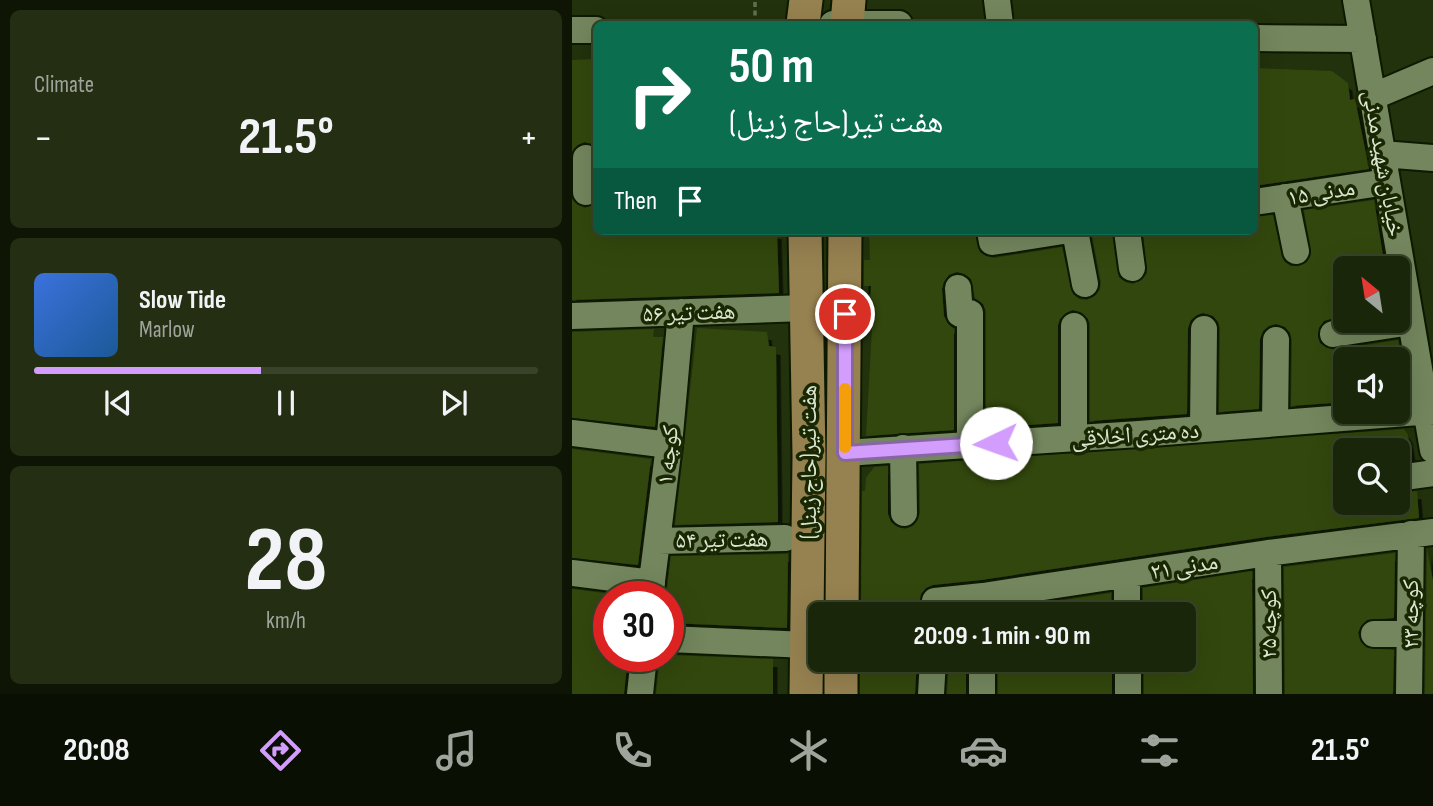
<!DOCTYPE html>
<html lang="en">
<head>
<meta charset="utf-8">
<style>
	:root { --surface:#1a2609; --page:#232e12; --text:#f1f3f6; --muted:#9fa59c; --line:#38432a; --accent:#d29dfd }
	body { margin:0; font-family:"Sofia Sans Condensed","Noto Naskh Arabic",sans-serif; background:var(--page); color:var(--text); height:100vh; display:flex; flex-direction:column; font-size:26px; white-space:nowrap }
	* { box-sizing:border-box; margin:0 }
	p { font-size:23px; color:var(--muted) }
	.icon { flex:none; width:38px; height:38px; fill:none; stroke:currentColor; stroke-width:2; stroke-linecap:round; stroke-linejoin:round }
	.map { position:relative; flex:1; overflow:hidden }
	.panel { display:flex; flex-direction:column; gap:10px; padding:10px; background:#0e1505; width:572px }
	.panel>* { flex:none }
	.hud { position:absolute; left:21px; top:21px; width:665px; height:214px; border-radius:10px; box-shadow:0 7px 28px #0002,0 0 0 2px var(--line); background:#0b6e4f; color:#fff; overflow:hidden }
	.needle { width:46px; rotate:330deg }
	.tools { position:absolute; left:761px; top:256px; display:grid; gap:14px }
	.tools a { display:grid; place-items:center; width:77px; height:77px; border-radius:10px; background:var(--surface); box-shadow:0 7px 28px #0002,0 0 0 2px var(--line); font-size:35px }
	.speed { position:absolute; left:21px; top:581px; display:flex; gap:14px; font-size:35px; font-weight:700; text-align:center }
	.speed>* { display:grid; place-content:center; width:91px; height:91px; border-radius:50%; background:var(--surface); box-shadow:0 7px 28px #0002,0 0 0 2px var(--line); line-height:1 }
	.speed .limit { border:10px solid #d22; background:#fff; color:#111 }
	.pin { position:absolute; display:grid; place-items:center; width:60px; height:60px; color:#fff; margin:-30px; border:4px solid #fff; border-radius:50%; box-shadow:0 2px 7px #0007 }
	.me { position:absolute; width:77px; margin:-38px; rotate:267deg; stroke-linejoin:round; filter:drop-shadow(0 0 5px #0008) }
	.turn { display:flex; align-items:center; gap:24px; height:147px; padding:0 21px; font-size:32px }
	.turn .icon { width:91px; height:91px; stroke-width:2.5 }
	.turn b { display:block; font-size:49px; line-height:60px }
	.then { display:flex; align-items:center; height:66px; padding:0 21px; background:#0003; gap:14px; font-size:26px }
	.big { font-size:52px; font-weight:700; line-height:1.1 }
	.panel .widget { flex:1; display:flex; flex-direction:column; justify-content:center; gap:10px; min-width:0; padding:0 24px; border-radius:10px; background:var(--page) }
	.panel .dial { align-items:center; gap:0 }
	.dial b { font-size:91px; line-height:1 }
	.song { display:flex; align-items:center; gap:21px }
	.cover { width:84px; height:84px; border-radius:10px; background:linear-gradient(135deg,hsl(220 70% 55%),hsl(210 70% 35%)) }
	.played { height:7px; border-radius:4px; background:linear-gradient(90deg,var(--accent) 45%,var(--line) 45%) }
	.keys { display:flex; justify-content:space-around; direction:ltr }
	.heat { display:flex; justify-content:space-between; align-items:center; font-size:38px; direction:ltr }
	.trip { position:absolute; left:236px; top:602px; width:388px; height:70px; border-radius:10px; background:var(--surface); box-shadow:0 7px 28px #0002,0 0 0 2px var(--line); font-weight:700; line-height:70px; text-align:center }
	.tab-bar { display:flex; height:112px; justify-content:space-around; align-items:center; background:#0a0f04; color:var(--muted) }
	.tab-bar .icon { width:49px; height:49px }
	.tab-bar .active { color:var(--accent) }
	.tab-bar b { font-size:32px; color:var(--text) }
	main { display:flex; flex:1; min-height:0 }
	.map>svg:first-child { display:block }
	.building { fill:#31470f; filter:url(#shadow) }
	.lines { fill:none; stroke-linecap:round; stroke-linejoin:round }
	.minor-casing { stroke:#0d1900; stroke-width:30 }
	.major-casing { stroke:#0d1900; stroke-width:37 }
	.path { stroke:#627050; stroke-width:3.5; stroke-dasharray:5 3.5; stroke-linecap:butt }
	.minor { stroke:#73865d; stroke-width:26 }
	.major { stroke:#968150; stroke-width:33 }
	.route-casing { stroke:#8866a4; stroke-width:18 }
	.route { stroke:#d29dfd; stroke-width:12 }
	.slow { stroke:#f59e0b; stroke-width:12 }
	.labels { text-anchor:middle; stroke-width:7; stroke-linejoin:round; paint-order:stroke }
	.street-label { font-size:23px; fill:#dbe6d0; stroke:#192802 }
</style>
</head>
<body>
<main>
<section class="panel">
<div class="widget"><p>Climate</p>
<div class="heat"><a>−</a><b class="big">21.5°</b><a>+</a></div>
</div>
<div class="widget">
<div class="song"><i class="cover"></i><div><b>Slow Tide</b><p>Marlow</p></div></div>
<div class="played"></div>
<div class="keys"><svg class="icon" aria-label="previous" viewBox="0 0 24 24"><path d="M18 5L8 12l10 7zM5 5v14"/></svg><svg class="icon" aria-label="pause" viewBox="0 0 24 24"><path d="M8 5v14M16 5v14"/></svg><svg class="icon" aria-label="next" viewBox="0 0 24 24"><path d="M6 5l10 7-10 7zM19 5v14"/></svg></div>
</div>
<div class="widget dial"><b>28</b><p>km/h</p></div>
</section>
<div class="map">
<svg width="861" height="694" viewBox="0 0 861 694">
	<defs>
		<filter id="shadow"><feDropShadow dx="4.5" dy="8" stdDeviation="0" flood-color="#0009"/></filter>
	</defs>
	<rect width="100%" height="100%" fill="#22320c"/>
	<path class="building" d="M24,59V147L13,142L6,145L0,151V60Z
		M682,68L760,71L776,83L778,100L783,99L797,169L682,186Z
		M0,199L6,205L13,208L24,203V231H205L207,293L0,300Z
		M802,200L813,268H774V316L752,321L747,328L746,337L748,343L755,348L763,350L826,340L829,359H774V402L719,406L720,340L718,333L713,327L704,324L697,326L691,331L688,339L687,409L647,412L648,328L646,322L641,316L631,313L625,315L619,320L616,328L615,414L518,421V325L516,319L510,313L501,310L494,313L488,319L486,325V423L414,428V312L411,304L403,298L399,279L392,274L385,272L377,275L372,282L370,289L372,316L376,324L382,329V430L294,436L301,311H298L299,286H292V260H298L297,231H403L408,252L414,256L422,258L490,247L501,294L507,299L515,300L524,295L528,289L529,282L520,235L540,231L547,277L553,282L561,284L570,280L575,273L571,231H682V217L701,215L712,261L718,266H726L735,262L739,255L732,210Z
		M125,328L195,332L197,346L204,347L206,522L103,525Z
		M82,329L81,337H91L83,427L0,418V332Z
		M832,429L836,435L840,460L826,462V450H774V502H826V493L845,491L847,518L694,537L409,580L361,585L354,588L349,594L347,614H289L290,491H293L294,478L302,467L316,466V514L319,522L324,526L333,529L341,526L345,521L348,513L347,464Z
		M0,449L79,459L66,565L0,558Z
		M855,549L861,581V694H853Z
		M823,553L822,618L795,620L789,626L786,633L789,642L795,648L822,650L821,694H713L712,567Z
		M216,554L215,628L96,623V597H94L99,556Z
		M680,571L681,694H572V660H612V614H571V588Z
		M0,589L63,597H37V656H56L52,694H0Z
		M539,593V614H388L413,612Z
		M96,655L201,659V694H84L88,656Z
		M288,660H345L343,694H288Z
		M377,660H394V694H375Z
		M426,660H540V694H426Z"/>
	<g class="lines">
		<g class="minor-casing">
			<path id="minor" d="M425,0L428,24
				M784,0L861,450
				M261,24H327
				M0,30H24
				M682,38L791,39
				M800,97L861,71
				M810,154L861,158
				M14,192V158
				M713,197L724,251
				M682,202L815,182
				M418,231L420,242L491,231
				M503,231L513,284
				M555,231L560,268
				M386,288L388,314L398,313V444
				M0,316L234,308
				M502,326V438
				M761,334L839,322
				M703,423L704,340
				M631,429L632,329
				M0,433L97,445
				M331,448L332,513
				M273,453L567,434L861,411
				M826,478L861,473
				M86,541L213,538
				M696,553L697,694
				M0,573L80,583
				M555,575V614
				M78,597L97,445L109,312
				M363,614V601L411,596L696,553L861,532
				M802,634H838
				M96,639L235,645
				M556,660V694
				M68,694L72,656
				M359,694L361,660
				M410,694V660
				M837,694L839,534"/>
		</g>
		<g class="major-casing">
			<path id="major" d="M231,24L234,0
				M275,24L277,0
				M233,231L237,456L234,694
				M270,614L273,231
				M269,694V660"/>
		</g>
		<path class="path" d="M183,24V0"/>
		<use href="#minor" class="minor"/>
		<use href="#major" class="major"/>
	</g>
	<g class="lines">
		<g class="route-casing">
			<path id="route" d="M273,314V453L424,443"/>
		</g>
		<use href="#route" class="route"/>
		<path class="slow" d="M273,389V447"/>
	</g>
	<g class="labels">
		<g class="street-label">
			<text transform="translate(812 163) rotate(80)" y="8">خیابان شهید مدنی</text>
			<text transform="translate(749 192) rotate(-9)" y="8">مدنی ۱۵</text>
			<text transform="translate(117 312) rotate(-2)" y="8">هفت تیر ۵۶</text>
			<text transform="translate(563 434) rotate(-4)" y="8">ده متری اخلاقی</text>
			<text transform="translate(95 455) rotate(-84)" y="8">کوچه ۱</text>
			<text transform="translate(236 462) rotate(-90)" y="8">هفت تیر(حاج زینل)</text>
			<text transform="translate(150 539) rotate(-1)" y="8">هفت تیر ۵۴</text>
			<text transform="translate(612 566) rotate(-9)" y="8">مدنی ۲۱</text>
			<text transform="translate(838 614) rotate(-90)" y="8">کوچه ۲۳</text>
			<text transform="translate(696 624) rotate(-90)" y="8">کوچه ۲۵</text>
		</g>
	</g>
</svg>
<div class="tools">
<a><svg class="needle" viewBox="-14 -14 28 28"><path d="M0-13l5 13h-10z" fill="#e53935"/><path d="M0 13l5-13h-10z" fill="#9fa59c"/></svg></a>
<a><svg class="icon" aria-label="sound" viewBox="0 0 24 24"><path d="M4 9h4l5-4v14l-5-4H4zM17 9q2 3 0 6"/></svg></a>
<a><svg class="icon" aria-label="search" viewBox="0 0 24 24"><circle cx="10" cy="10" r="6"/><path d="M15 15l6 6"/></svg></a>
</div>
<div class="speed"><div class="limit">30</div></div>
<div class="pin" style="left:273px;top:314px;background:#d93025"><svg class="icon" aria-label="arrive" viewBox="0 0 24 24"><path d="M6 21V4h12l-3 4 3 4H6"/></svg></div>
<svg class="me" style="left:424px;top:443px" viewBox="-20 -20 40 40"><circle r="19" fill="#fff"/><path d="M0-13L10 11 0 6-10 11z" fill="#d29dfd"/></svg>
<div class="trip">20:09 · 1 min · 90 m</div>
<div class="hud">
<div class="turn"><svg class="icon" aria-label="right" viewBox="0 0 24 24"><path d="M7 20v-9h11M14 6l5 5-5 5"/></svg><div><b>50 m</b>هفت تیر(حاج زینل)</div></div>
<div class="then">Then<svg class="icon" aria-label="arrive" viewBox="0 0 24 24"><path d="M6 21V4h12l-3 4 3 4H6"/></svg></div>
</div>
</div>
</main>
<nav class="tab-bar">
<b>20:08</b>
<svg class="icon active" aria-label="directions" viewBox="0 0 24 24"><path d="M12 3l9 9-9 9-9-9zM9 14v-3h6M13 9l2 2-2 2"/></svg>
<svg class="icon" aria-label="music" viewBox="0 0 24 24"><path d="M9 18V5l10-2v13"/><circle cx="6" cy="18" r="3"/><circle cx="16" cy="16" r="3"/></svg>
<svg class="icon" aria-label="phone" viewBox="0 0 24 24"><path d="M5 4h4l2 5-3 2q2 4 5 5l2-3 5 2v4C11 20 4 13 5 4z"/></svg>
<svg class="icon" aria-label="climate" viewBox="0 0 24 24"><path d="M12 3v18M4 7l16 10M4 17L20 7"/></svg>
<svg class="icon" aria-label="car" viewBox="0 0 24 24"><path d="M5 17H2v-5l4-1 3-4h7l3 4 3 1v5h-3M9 17h6M6 11h13"/><circle cx="7" cy="17" r="2"/><circle cx="17" cy="17" r="2"/></svg>
<svg class="icon" aria-label="filters" viewBox="0 0 24 24"><path d="M4 7h16M4 17h16"/><circle cx="9" cy="7" r="2"/><circle cx="15" cy="17" r="2"/></svg>
<b>21.5°</b>
</nav>
</body>
</html>
